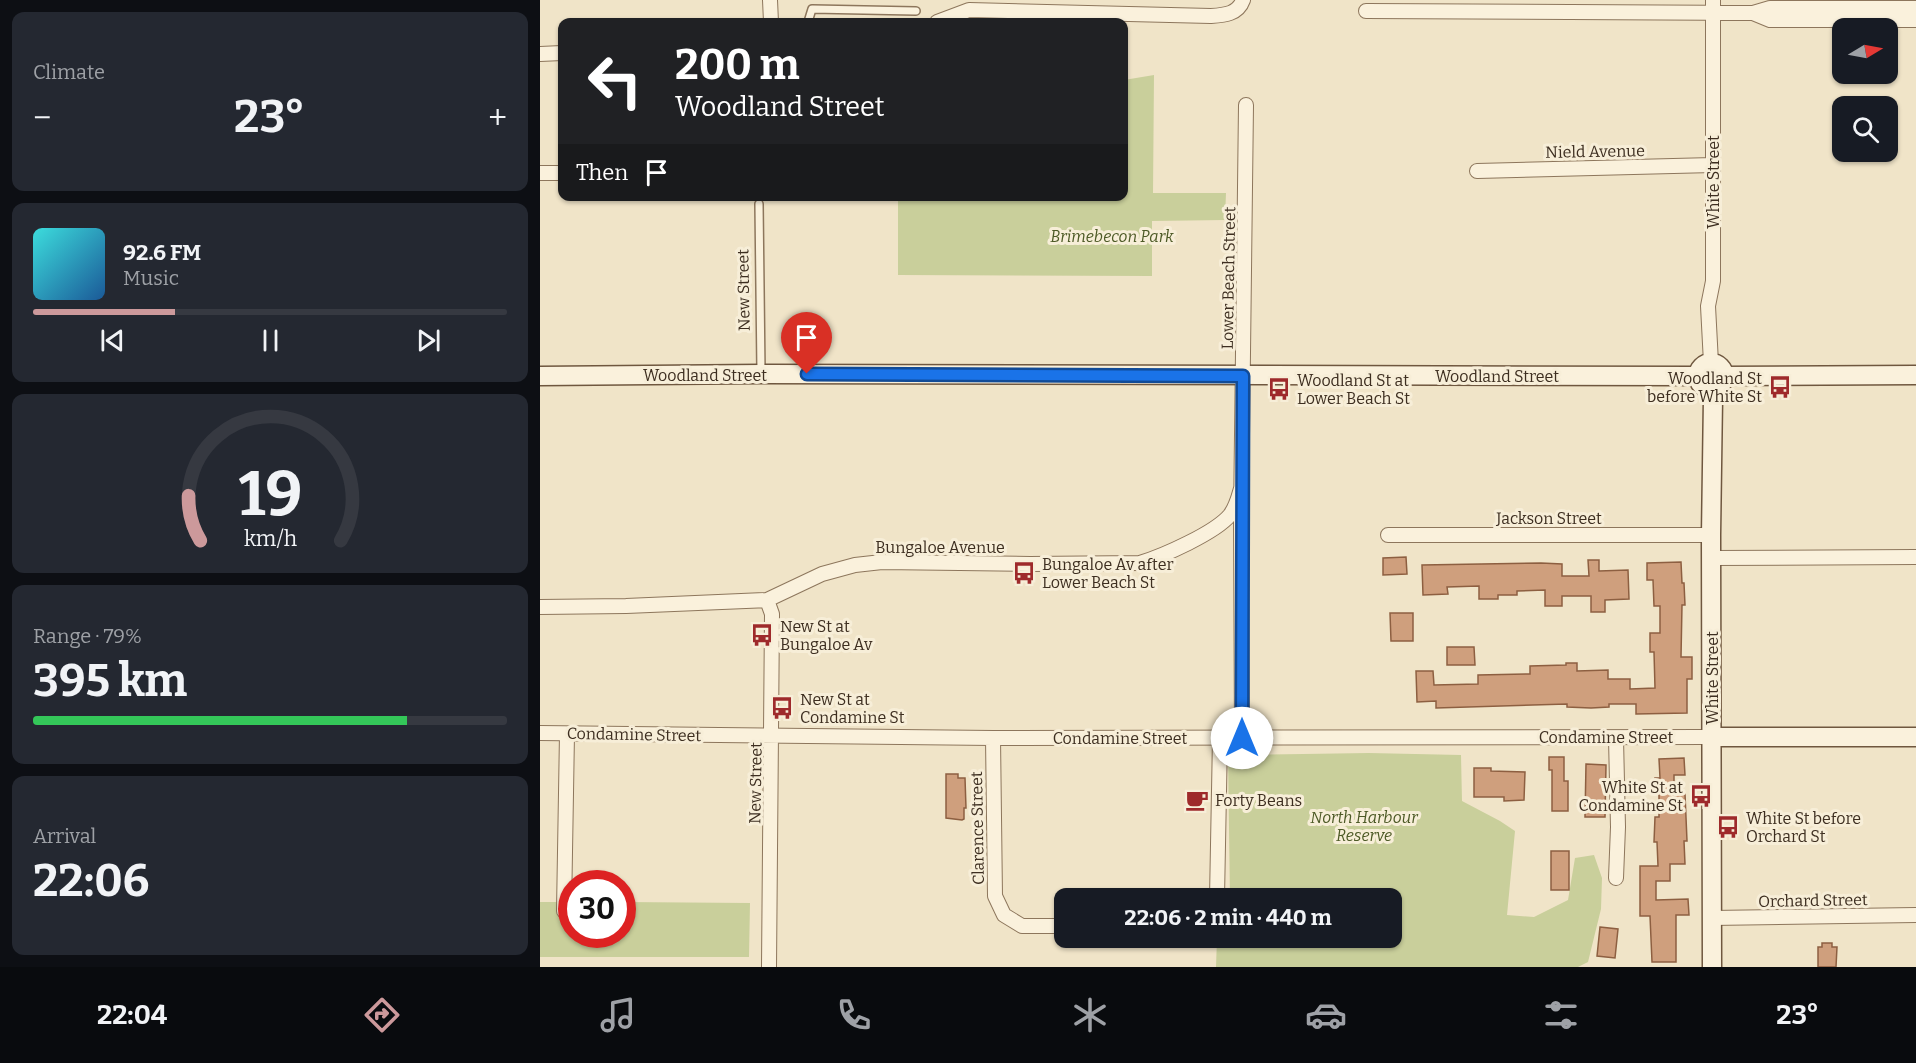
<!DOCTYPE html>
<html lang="en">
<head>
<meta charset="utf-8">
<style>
	:root { --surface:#171b24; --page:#242831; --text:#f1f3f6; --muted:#9ea1a6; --line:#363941; --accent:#cc999b }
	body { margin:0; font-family:Bitter,serif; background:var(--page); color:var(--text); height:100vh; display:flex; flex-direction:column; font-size:22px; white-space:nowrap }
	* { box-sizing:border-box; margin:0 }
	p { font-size:20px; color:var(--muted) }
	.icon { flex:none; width:33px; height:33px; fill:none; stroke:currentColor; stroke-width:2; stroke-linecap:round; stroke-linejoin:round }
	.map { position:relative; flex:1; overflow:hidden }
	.details { display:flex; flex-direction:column; gap:12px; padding:12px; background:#0d0f14; width:540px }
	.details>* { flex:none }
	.hud { position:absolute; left:18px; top:18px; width:570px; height:183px; border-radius:12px; box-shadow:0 2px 4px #0004; background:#202124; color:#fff; overflow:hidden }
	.needle { width:39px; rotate:80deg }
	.controls { position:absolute; left:1292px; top:18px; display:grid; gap:12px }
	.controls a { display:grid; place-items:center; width:66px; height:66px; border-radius:12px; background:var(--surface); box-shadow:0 2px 4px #0004; font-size:30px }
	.speed { position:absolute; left:18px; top:870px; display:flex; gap:12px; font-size:30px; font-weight:700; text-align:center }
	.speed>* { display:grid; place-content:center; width:78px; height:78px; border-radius:50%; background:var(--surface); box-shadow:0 2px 4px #0004; line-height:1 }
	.speed .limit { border:9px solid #d22; background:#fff; color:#111 }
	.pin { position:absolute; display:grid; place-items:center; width:51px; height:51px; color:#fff; margin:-62px -26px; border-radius:50% 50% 50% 0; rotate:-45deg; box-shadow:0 0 6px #0007 }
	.pin .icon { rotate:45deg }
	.me { position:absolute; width:66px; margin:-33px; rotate:0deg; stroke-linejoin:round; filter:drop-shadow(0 0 4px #0008) }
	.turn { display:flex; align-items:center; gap:21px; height:126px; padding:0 18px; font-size:27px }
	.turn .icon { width:78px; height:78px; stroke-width:2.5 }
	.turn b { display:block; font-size:42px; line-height:51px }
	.then { display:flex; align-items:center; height:57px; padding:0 18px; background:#0003; gap:12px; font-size:22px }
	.big { font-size:45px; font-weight:700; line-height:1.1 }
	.details .tile { flex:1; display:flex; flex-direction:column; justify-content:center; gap:9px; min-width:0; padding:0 21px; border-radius:12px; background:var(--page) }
	.details .dial { align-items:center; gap:0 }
	.dial svg { height:156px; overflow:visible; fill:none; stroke:var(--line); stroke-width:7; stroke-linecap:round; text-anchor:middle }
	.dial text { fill:var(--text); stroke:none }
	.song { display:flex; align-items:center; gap:18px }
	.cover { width:72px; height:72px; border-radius:9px; background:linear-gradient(135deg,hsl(180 70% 55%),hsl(210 70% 35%)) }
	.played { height:6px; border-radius:3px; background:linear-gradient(90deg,var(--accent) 30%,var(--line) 30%) }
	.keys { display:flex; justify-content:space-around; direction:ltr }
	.heat { display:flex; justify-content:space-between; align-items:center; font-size:33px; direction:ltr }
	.charge { height:9px; border-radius:4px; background:linear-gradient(90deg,#34c759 79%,var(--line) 0) }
	.trip { position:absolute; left:514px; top:888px; width:348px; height:60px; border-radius:12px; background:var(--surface); box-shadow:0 2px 4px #0004; font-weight:700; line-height:60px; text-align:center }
	.menu { display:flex; height:96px; justify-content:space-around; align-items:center; background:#090b0e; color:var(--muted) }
	.menu .icon { width:42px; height:42px }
	.menu .selected { color:var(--accent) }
	.menu b { font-size:27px; color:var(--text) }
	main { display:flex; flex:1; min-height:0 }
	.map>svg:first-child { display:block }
	.green { fill:#c9cf9b }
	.building { fill:#cf9f7d; stroke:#8d5f41; stroke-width:1.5 }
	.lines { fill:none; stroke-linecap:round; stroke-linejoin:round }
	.lane-casing { stroke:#8d765c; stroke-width:10 }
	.street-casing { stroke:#8d765c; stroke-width:16 }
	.secondary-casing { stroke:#6f573f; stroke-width:21 }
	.lane { stroke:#faf1dc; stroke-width:7 }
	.street { stroke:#faf1dc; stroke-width:14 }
	.secondary { stroke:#faf1dc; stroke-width:18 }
	.route-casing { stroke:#114b97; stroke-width:15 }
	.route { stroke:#1a73e8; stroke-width:10 }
	.labels { text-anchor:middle; stroke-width:6; stroke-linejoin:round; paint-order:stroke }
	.street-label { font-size:16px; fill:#3d2e20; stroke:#f7eed8 }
	.park-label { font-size:16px; font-style:italic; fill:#4d5a26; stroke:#f7eed8 }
	.poi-label { font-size:16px; fill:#3d2e20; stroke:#f7eed8; text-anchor:start }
</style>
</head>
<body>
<main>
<section class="details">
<div class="tile"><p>Climate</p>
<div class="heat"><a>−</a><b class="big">23°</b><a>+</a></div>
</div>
<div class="tile">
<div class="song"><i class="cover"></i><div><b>92.6 FM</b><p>Music</p></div></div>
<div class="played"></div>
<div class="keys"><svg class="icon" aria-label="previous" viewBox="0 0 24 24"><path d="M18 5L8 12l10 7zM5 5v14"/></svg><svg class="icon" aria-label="pause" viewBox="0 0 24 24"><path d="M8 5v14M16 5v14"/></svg><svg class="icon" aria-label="next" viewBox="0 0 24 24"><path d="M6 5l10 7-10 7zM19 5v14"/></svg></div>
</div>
<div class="tile dial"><svg viewBox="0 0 100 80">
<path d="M14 69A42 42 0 1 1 86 69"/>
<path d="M14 69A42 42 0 0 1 8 46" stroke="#cc999b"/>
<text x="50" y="56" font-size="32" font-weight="700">19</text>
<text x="50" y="72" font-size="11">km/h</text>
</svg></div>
<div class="tile"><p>Range · 79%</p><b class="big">395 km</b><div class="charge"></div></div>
<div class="tile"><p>Arrival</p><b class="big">22:06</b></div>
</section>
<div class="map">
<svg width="1376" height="967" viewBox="0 0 1376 967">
	<rect width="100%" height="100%" fill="#f0e4c8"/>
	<path class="green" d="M614,75L613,193H686L685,220L612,221V276L358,275V200L248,201V196H584V80Z
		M829,753L921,755L922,801L960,821L975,831L967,915L994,917L1028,900L1035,858L1054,855L1062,878L1061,909L1048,962L1038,967H676L677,938H852V898H690L688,755Z
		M0,902H31L32,934H82L83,902L210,903L209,957H0Z"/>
	<path class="building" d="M866,557L867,574L843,575V558Z
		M1048,560H1059V571L1088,570L1089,599L1065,600V612H1051V596H1022V606H1005V590L977,591V595H958V599H939V586L907,587L908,594L883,595L882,565L1001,563L1022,564V576H1049Z
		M1141,562L1142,583H1144L1145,605H1142L1141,657H1152V679H1147V713L1096,714V704H1069V707L1051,708L1027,707V704L896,708V701L877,702L876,671H893L894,685L938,684V675L990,674V666L1026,665V663H1037V671L1068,670V679H1090V689L1115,688L1114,652H1110V633H1120V606H1114L1113,580H1107V563Z
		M850,613H873V641H851Z
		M907,647H934L935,665H907Z
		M1009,757H1024V781H1028V811H1012V770H1009Z
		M1144,758L1145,775H1134V794H1145L1147,841H1144L1145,864H1130V881H1116V900L1148,899L1149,915H1136V962H1112L1110,916H1100V866H1118L1117,842H1114L1115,817H1119V792H1116L1115,778H1120L1119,759Z
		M1046,764L1066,765L1065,817H1045Z
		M934,768H951V771L985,772L984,800L964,801V797H934Z
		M406,774H418V778H425L426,808H424V819L422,820L406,818Z
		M1011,851H1029V890H1011Z
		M1060,927L1078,929L1075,958L1057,956Z
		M1282,943H1292V947H1297L1296,967H1278V947H1282Z"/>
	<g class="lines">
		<g class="lane-casing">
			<path id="lane" d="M268,22L272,9L376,11
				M219,204L221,372"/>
		</g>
		<g class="street-casing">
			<path id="street" d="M230,0L231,22
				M826,11L1213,13L1230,8H1376
				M1213,13L1230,20H1376
				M397,22L429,10L671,16C685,15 698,14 703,0
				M0,54L22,53
				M937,171L1173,165
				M0,173H22
				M1171,363L1168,306L1173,281V0
				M848,535H1171
				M1171,558L1376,557
				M227,600L232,614L229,967
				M0,607L86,606L227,600L282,574L315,565L342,562L490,564L600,563C623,556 675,533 690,515C697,506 699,495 702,485
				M0,733L453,738L1173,737
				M453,738L455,896L464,915L482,926H525
				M702,738L701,517L706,105
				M1076,878L1078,827L1076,738
				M677,898L680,738
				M24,911L27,734
				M1171,918L1376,915"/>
		</g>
		<g class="secondary-casing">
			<path id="secondary" d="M1158 376a13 13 0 1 1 26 0a13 13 0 1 1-26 0Z
				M0,376L221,374L1158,376
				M1184,376L1376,375
				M1171,389L1173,398L1171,535L1172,967
				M1173,737H1376"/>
		</g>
		<use href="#lane" class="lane"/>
		<use href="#street" class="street"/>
		<use href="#secondary" class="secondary"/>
	</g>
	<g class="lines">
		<g class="route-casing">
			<path id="route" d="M267,374L703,376L702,738"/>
		</g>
		<use href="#route" class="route"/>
	</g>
	<defs>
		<g id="bus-bare" transform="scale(1.8)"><path d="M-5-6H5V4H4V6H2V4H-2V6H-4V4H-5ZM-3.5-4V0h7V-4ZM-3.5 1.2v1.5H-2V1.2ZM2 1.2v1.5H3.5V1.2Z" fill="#9e2a2b" stroke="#f7eed8" stroke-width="2.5" paint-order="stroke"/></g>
		<g id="cafe-bare" transform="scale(1.8)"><path d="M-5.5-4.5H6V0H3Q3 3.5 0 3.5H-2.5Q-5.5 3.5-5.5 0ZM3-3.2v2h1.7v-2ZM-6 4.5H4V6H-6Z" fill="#9e2a2b" stroke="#f7eed8" stroke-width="2.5" paint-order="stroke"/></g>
	</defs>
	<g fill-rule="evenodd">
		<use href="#bus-bare" x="1240" y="387"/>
		<use href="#bus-bare" x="739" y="389"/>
		<use href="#bus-bare" x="484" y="573"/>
		<use href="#bus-bare" x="222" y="635"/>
		<use href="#bus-bare" x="242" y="708"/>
		<use href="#bus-bare" x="1161" y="796"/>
		<use href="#cafe-bare" x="657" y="800"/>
		<use href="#bus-bare" x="1188" y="827"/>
	</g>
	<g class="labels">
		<g class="street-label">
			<text transform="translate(1055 151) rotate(-1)" y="6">Nield Avenue</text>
			<text transform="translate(1173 182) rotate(-90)" y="6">White Street</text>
			<text transform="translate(688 278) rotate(-89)" y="6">Lower Beach Street</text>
			<text transform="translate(203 290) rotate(-91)" y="6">New Street</text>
			<text x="165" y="381">Woodland Street</text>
			<text x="957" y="382">Woodland Street</text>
			<text x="1009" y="524">Jackson Street</text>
			<text x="400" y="553">Bungaloe Avenue</text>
			<text transform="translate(1172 678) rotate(-90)" y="6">White Street</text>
			<text transform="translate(94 734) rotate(1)" y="6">Condamine Street</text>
			<text x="1066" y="743">Condamine Street</text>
			<text x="580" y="744">Condamine Street</text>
			<text transform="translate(215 783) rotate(-89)" y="6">New Street</text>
			<text transform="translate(437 828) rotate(-91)" y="6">Clarence Street</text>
			<text transform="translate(1273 900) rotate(-1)" y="6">Orchard Street</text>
		</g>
		<g class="park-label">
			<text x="572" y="242">Brimebecon Park</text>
			<text x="824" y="823">North Harbour<tspan x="824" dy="18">Reserve</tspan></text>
		</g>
		<g class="poi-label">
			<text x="1222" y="384" text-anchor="end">Woodland St<tspan x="1222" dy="18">before White St</tspan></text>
			<text x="757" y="386">Woodland St at<tspan x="757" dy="18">Lower Beach St</tspan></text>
			<text x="502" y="570">Bungaloe Av after<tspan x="502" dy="18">Lower Beach St</tspan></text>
			<text x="240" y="632">New St at<tspan x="240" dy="18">Bungaloe Av</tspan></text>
			<text x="260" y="705">New St at<tspan x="260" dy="18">Condamine St</tspan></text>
			<text x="1143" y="793" text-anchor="end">White St at<tspan x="1143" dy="18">Condamine St</tspan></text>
			<text x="675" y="806">Forty Beans</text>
			<text x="1206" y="824">White St before<tspan x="1206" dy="18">Orchard St</tspan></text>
		</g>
	</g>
</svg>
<div class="controls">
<a><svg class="needle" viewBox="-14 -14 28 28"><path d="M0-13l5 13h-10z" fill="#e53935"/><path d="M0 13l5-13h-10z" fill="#9ea1a6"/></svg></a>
<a><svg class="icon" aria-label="search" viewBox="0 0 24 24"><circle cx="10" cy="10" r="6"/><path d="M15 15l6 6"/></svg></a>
</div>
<div class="speed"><div class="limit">30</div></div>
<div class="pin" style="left:267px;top:374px;background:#d93025"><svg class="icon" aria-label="arrive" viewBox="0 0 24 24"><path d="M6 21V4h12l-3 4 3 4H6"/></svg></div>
<svg class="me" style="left:702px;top:738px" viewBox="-20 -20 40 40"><circle r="19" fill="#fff"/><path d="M0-13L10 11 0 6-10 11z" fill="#1a73e8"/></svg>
<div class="trip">22:06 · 2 min · 440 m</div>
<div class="hud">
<div class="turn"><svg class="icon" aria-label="left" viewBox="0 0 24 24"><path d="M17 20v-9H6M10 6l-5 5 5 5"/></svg><div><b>200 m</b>Woodland Street</div></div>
<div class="then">Then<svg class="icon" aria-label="arrive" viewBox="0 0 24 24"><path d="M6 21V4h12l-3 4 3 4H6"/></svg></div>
</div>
</div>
</main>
<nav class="menu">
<b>22:04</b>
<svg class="icon selected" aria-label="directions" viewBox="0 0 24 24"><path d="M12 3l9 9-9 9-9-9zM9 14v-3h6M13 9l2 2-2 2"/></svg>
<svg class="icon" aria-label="music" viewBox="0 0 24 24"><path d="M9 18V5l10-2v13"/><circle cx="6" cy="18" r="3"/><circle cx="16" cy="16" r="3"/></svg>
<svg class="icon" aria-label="phone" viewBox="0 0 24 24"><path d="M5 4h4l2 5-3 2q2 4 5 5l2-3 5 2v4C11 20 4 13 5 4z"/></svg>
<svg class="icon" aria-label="climate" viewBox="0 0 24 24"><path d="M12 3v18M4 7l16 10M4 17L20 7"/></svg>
<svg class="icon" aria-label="car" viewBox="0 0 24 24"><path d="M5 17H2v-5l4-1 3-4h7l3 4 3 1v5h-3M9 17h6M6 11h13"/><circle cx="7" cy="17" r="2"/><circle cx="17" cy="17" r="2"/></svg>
<svg class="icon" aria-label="filters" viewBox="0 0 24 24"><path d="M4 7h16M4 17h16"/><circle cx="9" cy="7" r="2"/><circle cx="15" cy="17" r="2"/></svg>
<b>23°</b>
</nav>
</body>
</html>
